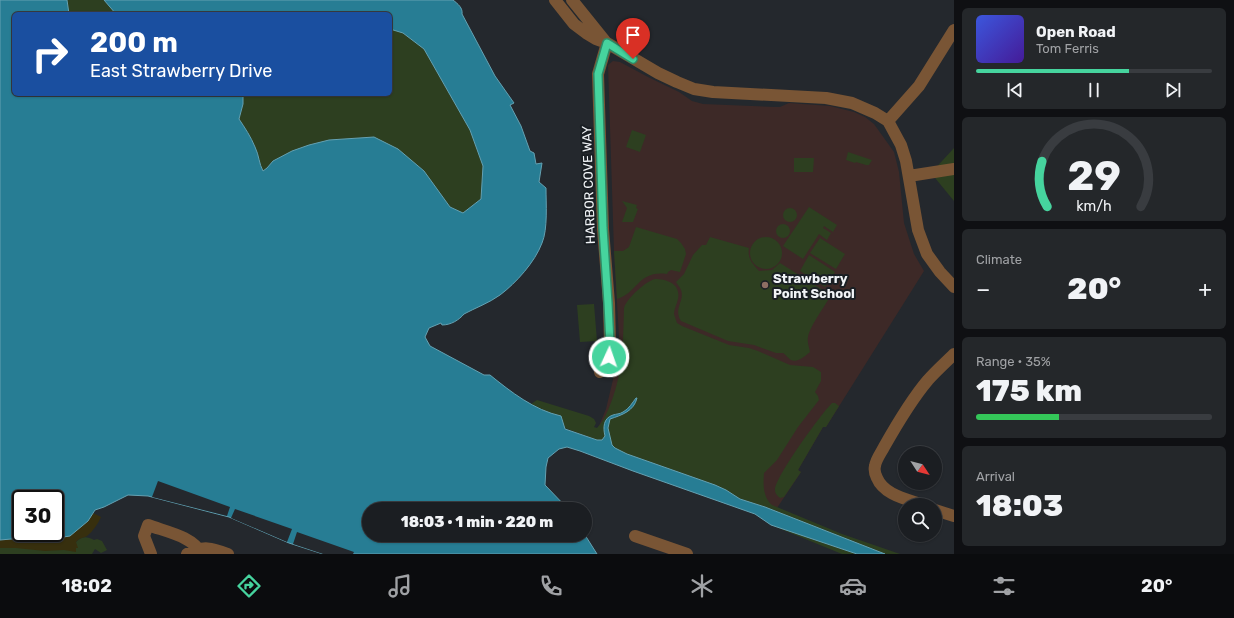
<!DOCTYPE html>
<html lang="en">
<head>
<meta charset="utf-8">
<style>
	:root { --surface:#1b1e22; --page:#24272a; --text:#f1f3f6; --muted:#a0a2a5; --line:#393c40; --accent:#46d49e }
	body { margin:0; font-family:Rubik,sans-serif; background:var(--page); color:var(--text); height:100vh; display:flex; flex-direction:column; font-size:15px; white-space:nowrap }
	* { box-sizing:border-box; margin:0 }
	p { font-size:13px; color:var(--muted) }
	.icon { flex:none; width:22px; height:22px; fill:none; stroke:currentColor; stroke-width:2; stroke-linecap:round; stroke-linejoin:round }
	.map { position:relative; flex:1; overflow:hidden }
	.sheet { display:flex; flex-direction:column; gap:8px; padding:8px; background:#0f1013; width:280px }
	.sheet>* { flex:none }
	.banner { position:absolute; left:12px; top:12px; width:380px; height:84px; border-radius:6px; box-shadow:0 1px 3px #0004,0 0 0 1px var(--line); background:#1a4fa0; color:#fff; overflow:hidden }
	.needle { width:26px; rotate:126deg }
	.buttons { position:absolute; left:898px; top:446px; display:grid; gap:8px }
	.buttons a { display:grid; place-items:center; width:44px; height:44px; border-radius:50%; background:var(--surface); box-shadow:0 1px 3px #0004,0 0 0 1px var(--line); font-size:20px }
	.speed { position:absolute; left:12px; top:490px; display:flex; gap:8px; font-size:20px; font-weight:700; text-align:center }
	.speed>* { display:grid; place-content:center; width:52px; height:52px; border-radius:50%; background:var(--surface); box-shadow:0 1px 3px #0004,0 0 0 1px var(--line); line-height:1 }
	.speed .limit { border:2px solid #111; border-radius:6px; background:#fff; color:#111 }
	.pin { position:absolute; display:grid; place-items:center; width:34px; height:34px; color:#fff; margin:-41px -17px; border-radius:50% 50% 50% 0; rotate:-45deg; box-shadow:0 0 4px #0007 }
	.pin .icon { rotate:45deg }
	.me { position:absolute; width:44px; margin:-22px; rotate:3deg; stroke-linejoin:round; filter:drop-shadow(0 0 3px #0008) }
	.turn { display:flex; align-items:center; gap:14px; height:84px; padding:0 12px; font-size:18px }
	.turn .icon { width:52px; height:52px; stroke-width:2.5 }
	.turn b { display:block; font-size:28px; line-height:34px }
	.big { font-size:30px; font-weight:800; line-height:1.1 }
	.sheet .card { flex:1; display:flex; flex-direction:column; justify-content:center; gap:6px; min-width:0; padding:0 14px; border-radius:6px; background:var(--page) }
	.sheet .dial { align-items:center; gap:0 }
	.dial svg { height:104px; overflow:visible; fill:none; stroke:var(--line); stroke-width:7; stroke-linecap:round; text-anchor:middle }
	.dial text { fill:var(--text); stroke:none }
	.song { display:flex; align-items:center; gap:12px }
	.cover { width:48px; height:48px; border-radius:6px; background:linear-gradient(135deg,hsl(230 70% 55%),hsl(260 70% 35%)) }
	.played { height:4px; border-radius:2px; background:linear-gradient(90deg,var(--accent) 65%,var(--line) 65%) }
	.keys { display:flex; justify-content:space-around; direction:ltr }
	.heat { display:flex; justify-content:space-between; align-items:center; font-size:22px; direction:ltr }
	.charge { height:6px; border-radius:3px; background:linear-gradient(90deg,#34c759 35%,var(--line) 0) }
	.trip { position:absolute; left:362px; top:502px; width:230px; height:40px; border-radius:20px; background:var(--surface); box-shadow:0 1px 3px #0004,0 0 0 1px var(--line); font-weight:800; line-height:40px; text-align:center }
	.tabs { display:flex; height:64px; justify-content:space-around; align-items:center; background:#0b0c0e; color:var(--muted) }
	.tabs .icon { width:28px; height:28px }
	.tabs .current { color:var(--accent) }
	.tabs b { font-size:18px; color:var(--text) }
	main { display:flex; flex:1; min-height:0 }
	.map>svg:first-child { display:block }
	.education { fill:#3d2927 }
	.green { fill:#2d3f20 }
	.sand { fill:#372f0e }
	.water { fill:#277d94; stroke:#64a1b2; fill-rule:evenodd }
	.pier { fill:#24282d }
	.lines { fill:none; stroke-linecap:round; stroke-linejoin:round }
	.minor { stroke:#795535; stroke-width:12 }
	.route-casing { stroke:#2e8a67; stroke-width:10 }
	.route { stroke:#46d49e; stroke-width:7 }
	.education-dot { fill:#8d6e63; stroke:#1a1f24; stroke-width:1.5 }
	.labels { text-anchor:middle; stroke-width:4; stroke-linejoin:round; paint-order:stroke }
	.street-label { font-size:13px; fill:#f1f4f7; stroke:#1a1f24 }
	.poi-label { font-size:13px; font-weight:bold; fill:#f1f4f7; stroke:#1a1f24; text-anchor:start }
</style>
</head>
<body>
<main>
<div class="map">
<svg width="954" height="554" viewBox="0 0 954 554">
	<rect width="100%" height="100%" fill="#24282d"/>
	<path class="education" d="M613,61L620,62L648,77L679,92L692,101L703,104L775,107H780L789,103L830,106L854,112L865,117L874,124L894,152L899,172L904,223L914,254L924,271L826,427H823L798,470L801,472L777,508L594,438L606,409L616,367L619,337L614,251L608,65Z"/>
	<path class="green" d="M67,0H104L116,14H69Z
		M390,29L403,33L424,49L470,130L483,166L481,199L463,213L450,207L424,171L409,159L273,161L263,172C259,164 259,155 255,147C251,137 245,128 239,119L243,104V94H390Z
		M632,130L646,135L640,152L626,147Z
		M954,148V201L931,173Z
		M848,152L872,160L869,165H866L856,162L855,163L846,160Z
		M794,158H814L813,172H794Z
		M622,201L637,205L636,208L638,209L633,222H622L627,208Z
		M809,207L837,225L833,232L824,226L823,228L831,233L827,240L819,234L803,259L783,246Z
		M783 215a7 7 0 1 1 14 0a7 7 0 1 1-14 0Z
		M776 231a7 7 0 1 1 14 0a7 7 0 1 1-14 0Z
		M636,227L677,239L681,243L685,249L686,254L680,272L671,270L668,272L667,274C638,270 638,293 617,299L614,251H623L629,247Z
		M710,237L749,248C747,259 753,264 759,271L772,270L780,263L831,295C825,306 810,326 808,337C807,342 809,347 810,352C805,356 798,363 791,360C789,359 786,355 783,353H776L754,345L728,341L681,321C673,309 685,301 681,290C680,287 677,284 676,282L684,274L693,255L702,245H706Z
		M750 253a16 16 0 1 1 32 0a16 16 0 1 1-32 0Z
		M820,238L845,254L836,269L810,253Z
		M809,255L835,272L825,287L800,271Z
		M655,279C667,279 681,284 678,299C677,304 674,309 674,314L677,323L682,326L729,345L749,348L758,351L790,365L813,367L821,372V381L815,392L818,396L819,400L798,427L777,460L764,473C763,485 763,497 772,505L842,534L900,554H885L765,507L740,499L726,490L715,485L627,454C623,452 616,450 613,447C611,445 608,431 608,428C608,425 609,422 610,419C624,415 630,412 637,399L636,398C632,403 628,410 622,413C616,415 612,415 607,419L605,436L602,440H597L565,428L561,416L554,415L531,404L537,400L589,416L594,419L596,423L594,427L597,428C602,423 605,417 608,410C623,376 623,344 624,308C626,299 646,281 655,279Z
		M594,304L597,341L580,342L577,305Z
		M832,403H835L839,406L826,427H823L798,470L801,472L784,497L780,498C778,496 775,494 775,490C775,477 821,414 832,403Z
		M771,525L857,554H842Z
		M70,536L75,550L76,546V542C81,536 87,536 94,540L97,539L102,541L107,550L101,553L95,549L92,554H0V540Z"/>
	<path class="sand" d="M93,513L101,517C98,524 93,531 87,536C83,538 79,538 76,542L78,548H76V552L64,550L45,551L16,548H0V540L23,538L51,539L88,521Z"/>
	<path class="water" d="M0,0H67L69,14H14V94H243V104L239,119C245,128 251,137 255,147C259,155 259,164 263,171L267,168L273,161L292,151L309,145L329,140L374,137L398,149L424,171L450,207L463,213L481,199L483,166L470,130L424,49L403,33L390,29V14H116L104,0H453C458,4 463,8 462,14L495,76L514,103L510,105L521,126L530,151L534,153L536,164L542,163L539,182L546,188C546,203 548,229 542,243C535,262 516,283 500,295C489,303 475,308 464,314C459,320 451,325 442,325L441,323L429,328L425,337L430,346L484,375H490C511,392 534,410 561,416L565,429L597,440H602L605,436C603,428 603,418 613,415C616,414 620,414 623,412C629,409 632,403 636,398H637C634,411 622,415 610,419L608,428L612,445L615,448L627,454L715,485L726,490L740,499L765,507L885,554H857L771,525L755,514L633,471L580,451L567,447L559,449L548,458L546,467L545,485L568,509H369V535H585L597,554H323L289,543L229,517L148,496L128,495L104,507L95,510L88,521L70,536L51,539L23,538L0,540ZM21,499H55V533H21Z"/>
	<path class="pier" d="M158,481L230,507L227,516L152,497Z
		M235,509L292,529L287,542L231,518Z
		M297,532L354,552L353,554H323L293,544Z"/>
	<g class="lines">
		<path class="minor" d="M555,0L574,24L586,33L596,39L607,43L658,73L677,82L694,89L713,92L826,98L852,103L875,113L888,121L901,145L906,161L918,230L927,254L940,272L954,287
			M572,0L605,41
			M888,121L919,86L954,30
			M909,176L954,169
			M600,372L609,357L610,344L609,303L603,229L598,74L607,43
			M923,505C907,499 884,495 877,478C875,474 874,470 875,466C876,459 881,453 884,447C897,424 911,400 928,380C936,371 945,363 954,354
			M935,510L954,516
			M635,536L687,554
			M151,554L144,536L148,525C167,532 192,536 202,554
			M187,554C203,545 212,548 228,554"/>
	</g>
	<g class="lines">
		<g class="route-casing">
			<path id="route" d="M609,357L610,344L608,303L603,228L598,74L607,43L633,59"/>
		</g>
		<use href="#route" class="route"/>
	</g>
	<circle class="education-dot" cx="765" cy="285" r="4"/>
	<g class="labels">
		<g class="street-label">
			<text transform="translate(588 185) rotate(-92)" y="5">HARBOR COVE WAY</text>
		</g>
		<g class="poi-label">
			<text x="773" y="283">Strawberry<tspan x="773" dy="15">Point School</tspan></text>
		</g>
	</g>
</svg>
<div class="buttons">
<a><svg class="needle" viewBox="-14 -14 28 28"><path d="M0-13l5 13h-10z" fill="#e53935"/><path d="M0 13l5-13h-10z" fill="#a0a2a5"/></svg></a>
<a><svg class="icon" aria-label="search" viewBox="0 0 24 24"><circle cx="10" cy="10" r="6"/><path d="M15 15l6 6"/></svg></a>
</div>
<div class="speed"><div class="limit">30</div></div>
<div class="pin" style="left:633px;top:59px;background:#d93025"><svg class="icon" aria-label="arrive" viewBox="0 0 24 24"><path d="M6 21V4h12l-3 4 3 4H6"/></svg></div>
<svg class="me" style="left:609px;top:357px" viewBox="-20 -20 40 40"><circle r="17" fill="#46d49e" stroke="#fff" stroke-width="3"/><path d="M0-11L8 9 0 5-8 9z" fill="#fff"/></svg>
<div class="trip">18:03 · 1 min · 220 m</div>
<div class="banner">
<div class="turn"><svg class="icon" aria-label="right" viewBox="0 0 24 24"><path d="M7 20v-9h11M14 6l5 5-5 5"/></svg><div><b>200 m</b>East Strawberry Drive</div></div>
</div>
</div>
<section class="sheet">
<div class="card">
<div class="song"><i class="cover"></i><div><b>Open Road</b><p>Tom Ferris</p></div></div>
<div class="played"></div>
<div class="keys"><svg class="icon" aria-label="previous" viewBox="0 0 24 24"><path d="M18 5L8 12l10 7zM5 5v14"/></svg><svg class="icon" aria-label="pause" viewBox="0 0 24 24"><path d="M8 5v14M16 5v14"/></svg><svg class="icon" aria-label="next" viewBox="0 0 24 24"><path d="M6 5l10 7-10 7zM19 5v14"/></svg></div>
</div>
<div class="card dial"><svg viewBox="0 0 100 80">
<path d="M14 69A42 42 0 1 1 86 69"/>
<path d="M14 69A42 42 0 0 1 10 34" stroke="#46d49e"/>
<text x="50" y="56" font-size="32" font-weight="700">29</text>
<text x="50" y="72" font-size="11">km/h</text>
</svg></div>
<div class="card"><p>Climate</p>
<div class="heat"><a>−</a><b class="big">20°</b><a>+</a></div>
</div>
<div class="card"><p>Range · 35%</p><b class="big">175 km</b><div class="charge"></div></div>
<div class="card"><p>Arrival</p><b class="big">18:03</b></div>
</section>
</main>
<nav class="tabs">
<b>18:02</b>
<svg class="icon current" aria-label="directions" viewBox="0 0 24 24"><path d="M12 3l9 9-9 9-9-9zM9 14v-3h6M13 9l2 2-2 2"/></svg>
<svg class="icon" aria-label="music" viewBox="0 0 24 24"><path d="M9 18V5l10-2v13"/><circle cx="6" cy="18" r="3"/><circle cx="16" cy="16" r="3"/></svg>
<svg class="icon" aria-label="phone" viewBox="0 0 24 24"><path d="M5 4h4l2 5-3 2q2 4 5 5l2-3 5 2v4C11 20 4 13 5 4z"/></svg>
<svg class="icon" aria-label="climate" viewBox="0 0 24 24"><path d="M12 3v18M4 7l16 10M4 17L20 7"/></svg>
<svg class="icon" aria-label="car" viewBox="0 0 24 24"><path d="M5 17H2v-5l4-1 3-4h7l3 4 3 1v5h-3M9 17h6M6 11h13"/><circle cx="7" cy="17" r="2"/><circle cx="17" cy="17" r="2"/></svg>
<svg class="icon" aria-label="filters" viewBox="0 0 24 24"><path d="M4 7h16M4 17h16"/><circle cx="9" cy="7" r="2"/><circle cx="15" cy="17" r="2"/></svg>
<b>20°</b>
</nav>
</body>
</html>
